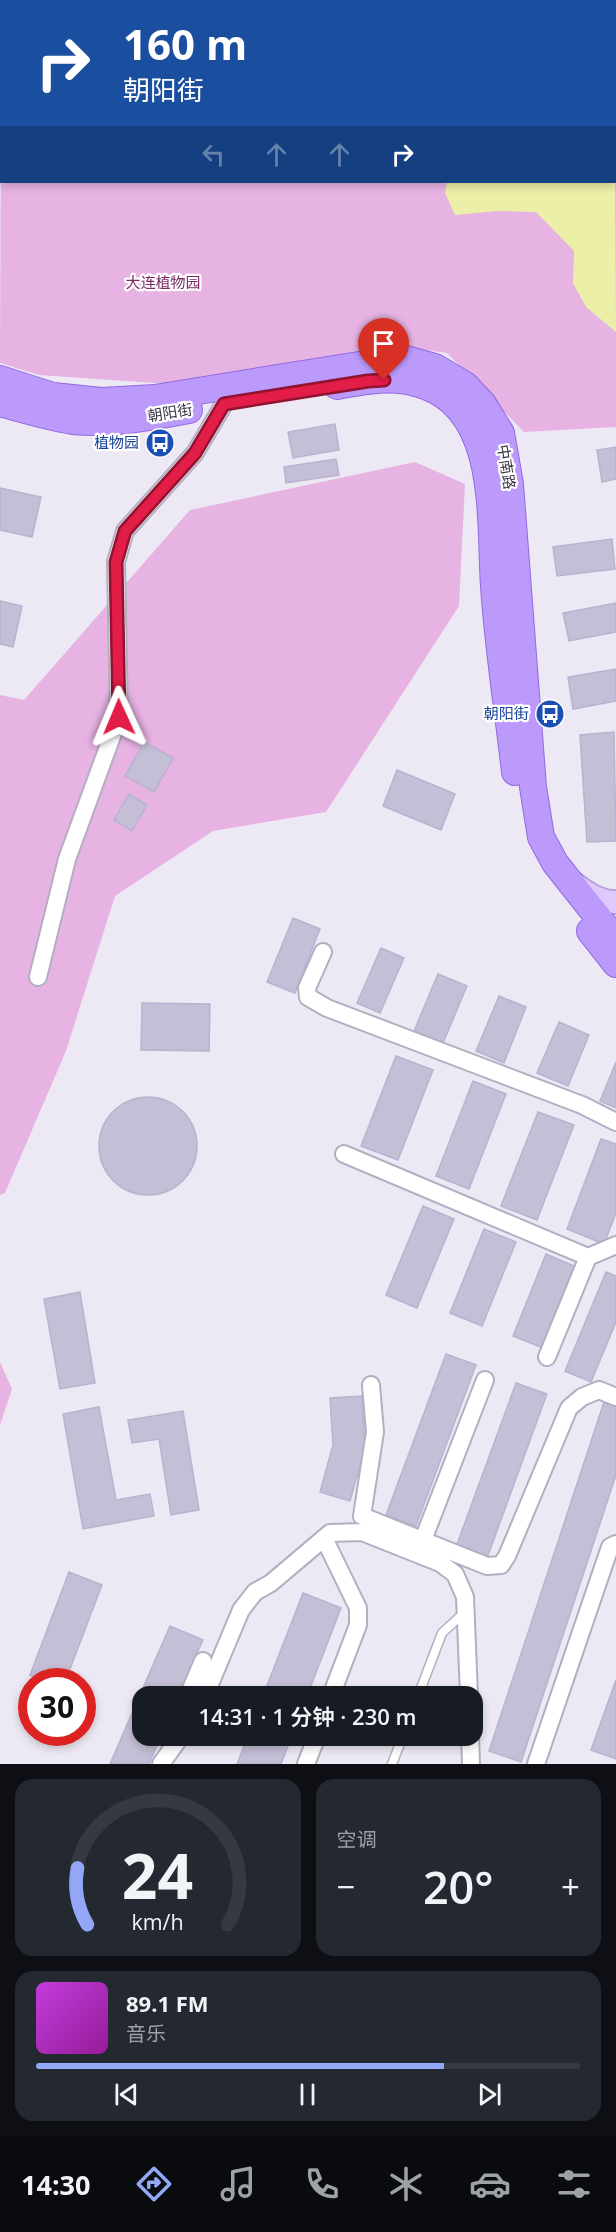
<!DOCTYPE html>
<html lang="zh">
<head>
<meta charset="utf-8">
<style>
	:root { --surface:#171b24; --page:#242831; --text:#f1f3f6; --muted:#9ea1a6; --line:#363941; --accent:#92a8f6 }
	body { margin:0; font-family:"Open Sans","Noto Sans SC",sans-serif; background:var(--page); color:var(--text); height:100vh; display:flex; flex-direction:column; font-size:22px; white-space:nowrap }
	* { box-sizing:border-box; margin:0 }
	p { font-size:20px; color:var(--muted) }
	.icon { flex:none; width:33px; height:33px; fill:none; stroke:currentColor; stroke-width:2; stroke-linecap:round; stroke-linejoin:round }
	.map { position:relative; height:1764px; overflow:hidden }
	.side { display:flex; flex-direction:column; gap:15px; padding:15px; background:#0d0f14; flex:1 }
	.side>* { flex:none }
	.hud { position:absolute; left:0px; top:0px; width:616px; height:183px; box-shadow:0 3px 9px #0003; background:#1a4fa0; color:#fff; overflow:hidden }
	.speed { position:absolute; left:18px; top:1668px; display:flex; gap:12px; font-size:30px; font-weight:700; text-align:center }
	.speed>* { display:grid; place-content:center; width:78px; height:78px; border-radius:50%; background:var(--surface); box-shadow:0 3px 9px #0003; line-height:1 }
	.speed .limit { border:9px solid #d22; background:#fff; color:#111 }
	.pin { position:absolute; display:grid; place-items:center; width:51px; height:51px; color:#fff; margin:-62px -26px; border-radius:50% 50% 50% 0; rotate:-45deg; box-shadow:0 0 6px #0007 }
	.pin .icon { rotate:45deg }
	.me { position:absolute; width:66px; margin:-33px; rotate:359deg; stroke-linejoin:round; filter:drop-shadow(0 0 4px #0008) }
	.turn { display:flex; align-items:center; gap:21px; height:126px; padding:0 24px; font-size:27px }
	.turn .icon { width:78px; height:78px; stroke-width:2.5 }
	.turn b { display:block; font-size:42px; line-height:51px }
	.lanes { display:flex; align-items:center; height:57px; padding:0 24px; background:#0003; justify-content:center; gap:30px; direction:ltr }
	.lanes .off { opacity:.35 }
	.big { font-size:45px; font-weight:600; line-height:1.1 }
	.side .card { flex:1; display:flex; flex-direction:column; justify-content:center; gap:9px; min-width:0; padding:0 21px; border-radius:18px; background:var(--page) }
	.side .dial { align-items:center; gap:0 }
	.dial svg { height:156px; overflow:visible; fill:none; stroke:var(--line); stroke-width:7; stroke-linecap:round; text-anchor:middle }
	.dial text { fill:var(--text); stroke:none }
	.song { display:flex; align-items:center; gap:18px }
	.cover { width:72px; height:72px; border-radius:9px; background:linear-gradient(135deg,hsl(290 70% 55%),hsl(300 70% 35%)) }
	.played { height:6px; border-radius:3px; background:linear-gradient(90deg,var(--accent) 75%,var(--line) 75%) }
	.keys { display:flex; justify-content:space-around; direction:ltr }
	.heat { display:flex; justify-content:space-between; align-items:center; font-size:33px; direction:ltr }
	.side .tiles { flex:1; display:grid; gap:15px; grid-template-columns:1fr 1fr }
	.card:last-child { grid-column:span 2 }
	.trip { position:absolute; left:132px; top:1686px; width:351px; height:60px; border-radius:18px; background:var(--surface); box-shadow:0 3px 9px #0003; font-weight:600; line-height:60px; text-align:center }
	.dock { display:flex; height:96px; justify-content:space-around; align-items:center; background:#090b0e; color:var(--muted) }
	.dock .icon { width:42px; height:42px }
	.dock .current { color:var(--accent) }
	.dock b { font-size:27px; color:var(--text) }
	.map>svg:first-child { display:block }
	.green { fill:#e7b3e3 }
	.water { fill:#ecefa7 }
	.building { fill:#c4bed6; stroke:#b9b2d0; stroke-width:1.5 }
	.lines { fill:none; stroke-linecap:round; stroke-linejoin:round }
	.service-casing { stroke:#b4aec2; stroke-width:11 }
	.minor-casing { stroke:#b4aec2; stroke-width:20 }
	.secondary-casing { stroke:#b9a2df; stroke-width:26 }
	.primary-casing { stroke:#9169e2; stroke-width:28 }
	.service { stroke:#fff; stroke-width:8 }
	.minor { stroke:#fff; stroke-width:16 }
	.secondary { stroke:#dec9fd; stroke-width:22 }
	.primary { stroke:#bc9afc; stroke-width:26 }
	.route-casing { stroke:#92132f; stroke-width:15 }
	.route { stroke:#e11d48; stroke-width:10 }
	.labels { text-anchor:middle; stroke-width:4.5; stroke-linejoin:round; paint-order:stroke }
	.park-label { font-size:15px; fill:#792b65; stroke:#fff }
	.street-label { font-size:15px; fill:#3b3748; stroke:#fff }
	.transit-label { font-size:15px; fill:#164399; stroke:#fff; text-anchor:end }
</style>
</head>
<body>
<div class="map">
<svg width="616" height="1764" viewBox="0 0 616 1764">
	<rect width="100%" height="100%" fill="#ede9f4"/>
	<path class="green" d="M214,0H616V427L524,432L447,353L391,345L169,384L39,375L0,363L1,108L2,182H615V2L205,1Z
		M415,462L465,484L459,606L326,812L213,831L115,896L66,1051L5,1193L0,1195V695L24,700L190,510Z
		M0,1362L12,1389L0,1425Z"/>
	<path class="water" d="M615,179L616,332L586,307L573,283L574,251L536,212L497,211L455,215L445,193L447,182H615Z"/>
	<path class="building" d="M335,424L339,450L293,458L288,432Z
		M616,447V479L602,482L597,450Z
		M336,459L339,475L286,483L284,467Z
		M0,488L41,497L32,537L0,530Z
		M612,539L615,569L557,576L553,547Z
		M0,601L22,606L13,647L0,644Z
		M616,603V632L569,641L563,613Z
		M616,669V701L573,709L568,677Z
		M614,732L616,841L587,842L580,735Z
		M144,742L173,758L154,792L125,776Z
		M397,770L455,794L441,830L383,806Z
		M129,794L147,805L132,831L114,820Z
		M293,918L320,929L295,993L267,982Z
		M381,948L404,958L380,1013L357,1003Z
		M438,974L467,986L443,1043L414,1031Z
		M499,996L526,1007L504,1063L476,1051Z
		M142,1003L210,1004L209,1051L141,1050Z
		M559,1022L589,1035L568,1086L537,1073Z
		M396,1056L433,1070L398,1160L361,1146Z
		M616,1062V1108L600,1101Z
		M473,1081L506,1094L469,1189L436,1176Z
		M99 1146a49 49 0 1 1 98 0a49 49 0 1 1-98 0Z
		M538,1112L574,1125L537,1220L501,1206Z
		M601,1139L616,1144V1213L604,1244L567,1229Z
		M423,1206L454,1219L417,1308L386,1295Z
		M484,1229L516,1242L482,1326L450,1313Z
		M546,1254L576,1267L543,1348L513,1336Z
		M606,1272L616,1276V1322L591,1382L565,1371Z
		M80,1292L95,1383L60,1389L44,1299Z
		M446,1354L476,1365L416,1526L386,1515Z
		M516,1383L547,1394L487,1558L456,1547Z
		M362,1396L365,1447L350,1501L320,1492L333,1445L330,1398Z
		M604,1402L616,1406V1475L521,1762L489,1751Z
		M99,1407L116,1500L150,1494L154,1516L83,1529L63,1414Z
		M183,1411L199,1510L171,1515L159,1439L132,1443L128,1420Z
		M69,1572L102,1585L65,1682H46L30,1675Z
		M303,1593L341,1608L307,1696H263Z
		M170,1626L203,1640L178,1696H142V1736H161L149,1764H110Z
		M616,1680V1759L591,1750Z
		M248,1736H292L281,1764H237Z"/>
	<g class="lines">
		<g class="service-casing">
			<path id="service" d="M418,1696L442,1633L465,1612
				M392,1764L403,1736"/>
		</g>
		<g class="minor-casing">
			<path id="minor" d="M323,952L307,988L308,997L327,1008L582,1105L616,1122
				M38,977L67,859L119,717L116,562L125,531L195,453L224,404
				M344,1154L588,1257
				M547,1357L588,1257L616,1245
				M371,1385L375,1432L362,1516L487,1566L501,1565L507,1556L569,1408L582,1397L599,1390L616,1397
				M324,1538L358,1608V1625L331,1696
				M423,1540L485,1380
				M188,1696L203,1661
				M205,1696L241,1610L255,1592L271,1583L330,1533L362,1532L440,1563L455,1574L465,1597L469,1696
				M470,1736L471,1764
				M161,1764L181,1736
				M306,1764L317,1736
				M536,1764L610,1547L616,1544"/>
		</g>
		<g class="secondary-casing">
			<path id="secondary" d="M62,2L63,0
				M115,2L120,0
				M0,73L2,71
				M572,882C583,891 601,903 616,902"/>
		</g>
		<g class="primary-casing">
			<path id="primary" d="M46,2L47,0
				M0,16L2,15
				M0,55L2,53
				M0,379L53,396L101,401L155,398L402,358L435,367L465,385L483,404L501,433L510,484L533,787L541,837L555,863L616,940
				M337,386C358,382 380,378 401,380C502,393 489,513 494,586C498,648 508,710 515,772
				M0,403C24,410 48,417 73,421C111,425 151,417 189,410
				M590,931L616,964"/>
		</g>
		<use href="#service" class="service"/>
		<use href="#minor" class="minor"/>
		<use href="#secondary" class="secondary"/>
		<use href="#primary" class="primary"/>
	</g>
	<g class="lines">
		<g class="route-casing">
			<path id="route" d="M119,717L116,562L125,531L195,453L224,404L368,381L384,380"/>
		</g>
		<use href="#route" class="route"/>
	</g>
	<defs>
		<g id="bus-disc" transform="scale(1.5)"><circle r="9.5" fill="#1a4fb4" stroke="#fff"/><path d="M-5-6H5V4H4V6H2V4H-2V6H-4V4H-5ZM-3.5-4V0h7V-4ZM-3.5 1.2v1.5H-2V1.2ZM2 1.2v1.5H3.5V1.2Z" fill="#fff"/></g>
	</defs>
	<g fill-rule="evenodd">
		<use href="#bus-disc" x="160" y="443"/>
		<use href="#bus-disc" x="550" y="714"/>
	</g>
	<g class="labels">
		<g class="park-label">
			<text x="163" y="288">大连植物园</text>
		</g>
		<g class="street-label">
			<text transform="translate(170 413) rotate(-9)" y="5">朝阳街</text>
			<text transform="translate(506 467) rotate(81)" y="5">中南路</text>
		</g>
		<g class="transit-label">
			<text x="139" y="448">植物园</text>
			<text x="529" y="719">朝阳街</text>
		</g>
	</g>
</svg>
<div class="speed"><div class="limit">30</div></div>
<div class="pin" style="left:384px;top:380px;background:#d93025"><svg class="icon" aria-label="arrive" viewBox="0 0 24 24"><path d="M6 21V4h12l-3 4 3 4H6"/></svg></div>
<svg class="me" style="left:119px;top:717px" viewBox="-20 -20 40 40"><path d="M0-17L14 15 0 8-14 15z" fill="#e11d48" stroke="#fff" stroke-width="4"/></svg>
<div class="trip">14:31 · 1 分钟 · 230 m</div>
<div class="hud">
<div class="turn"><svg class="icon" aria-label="right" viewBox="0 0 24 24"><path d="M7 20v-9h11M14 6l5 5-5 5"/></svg><div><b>160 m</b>朝阳街</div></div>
<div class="lanes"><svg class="icon off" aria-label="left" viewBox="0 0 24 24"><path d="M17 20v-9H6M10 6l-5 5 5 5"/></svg><svg class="icon off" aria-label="ahead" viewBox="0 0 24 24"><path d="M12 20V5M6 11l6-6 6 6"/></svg><svg class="icon off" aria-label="ahead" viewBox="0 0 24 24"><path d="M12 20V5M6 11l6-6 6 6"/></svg><svg class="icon" aria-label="right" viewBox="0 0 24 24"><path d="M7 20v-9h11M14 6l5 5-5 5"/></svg></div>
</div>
</div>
<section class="side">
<div class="tiles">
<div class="card dial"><svg viewBox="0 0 100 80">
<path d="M14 69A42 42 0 1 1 86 69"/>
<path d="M14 69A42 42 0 0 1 9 40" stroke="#92a8f6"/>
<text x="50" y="56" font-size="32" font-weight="700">24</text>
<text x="50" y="72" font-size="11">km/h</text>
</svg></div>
<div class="card"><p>空调</p>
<div class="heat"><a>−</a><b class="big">20°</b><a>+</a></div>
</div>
<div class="card">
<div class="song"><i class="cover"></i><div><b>89.1 FM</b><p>音乐</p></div></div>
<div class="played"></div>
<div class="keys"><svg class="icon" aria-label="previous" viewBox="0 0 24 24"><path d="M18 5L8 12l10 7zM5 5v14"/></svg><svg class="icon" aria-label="pause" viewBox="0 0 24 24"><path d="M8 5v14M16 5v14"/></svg><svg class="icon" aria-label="next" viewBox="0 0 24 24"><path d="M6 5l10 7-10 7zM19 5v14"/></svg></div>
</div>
</div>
</section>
<nav class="dock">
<b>14:30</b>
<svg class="icon current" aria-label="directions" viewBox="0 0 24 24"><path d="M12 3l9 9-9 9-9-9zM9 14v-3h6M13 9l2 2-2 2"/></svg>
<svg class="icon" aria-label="music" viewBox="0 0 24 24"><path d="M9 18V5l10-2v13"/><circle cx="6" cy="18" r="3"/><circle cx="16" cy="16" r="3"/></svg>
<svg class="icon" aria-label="phone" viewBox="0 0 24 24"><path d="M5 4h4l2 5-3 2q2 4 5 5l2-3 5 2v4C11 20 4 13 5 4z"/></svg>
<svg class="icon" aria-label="climate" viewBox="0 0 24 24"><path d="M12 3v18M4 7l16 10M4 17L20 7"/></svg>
<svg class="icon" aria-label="car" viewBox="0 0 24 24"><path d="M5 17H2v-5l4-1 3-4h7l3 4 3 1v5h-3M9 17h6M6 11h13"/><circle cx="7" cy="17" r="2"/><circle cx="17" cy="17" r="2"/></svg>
<svg class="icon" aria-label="filters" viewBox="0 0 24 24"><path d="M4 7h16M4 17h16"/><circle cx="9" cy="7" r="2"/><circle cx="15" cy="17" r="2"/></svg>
</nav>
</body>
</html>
